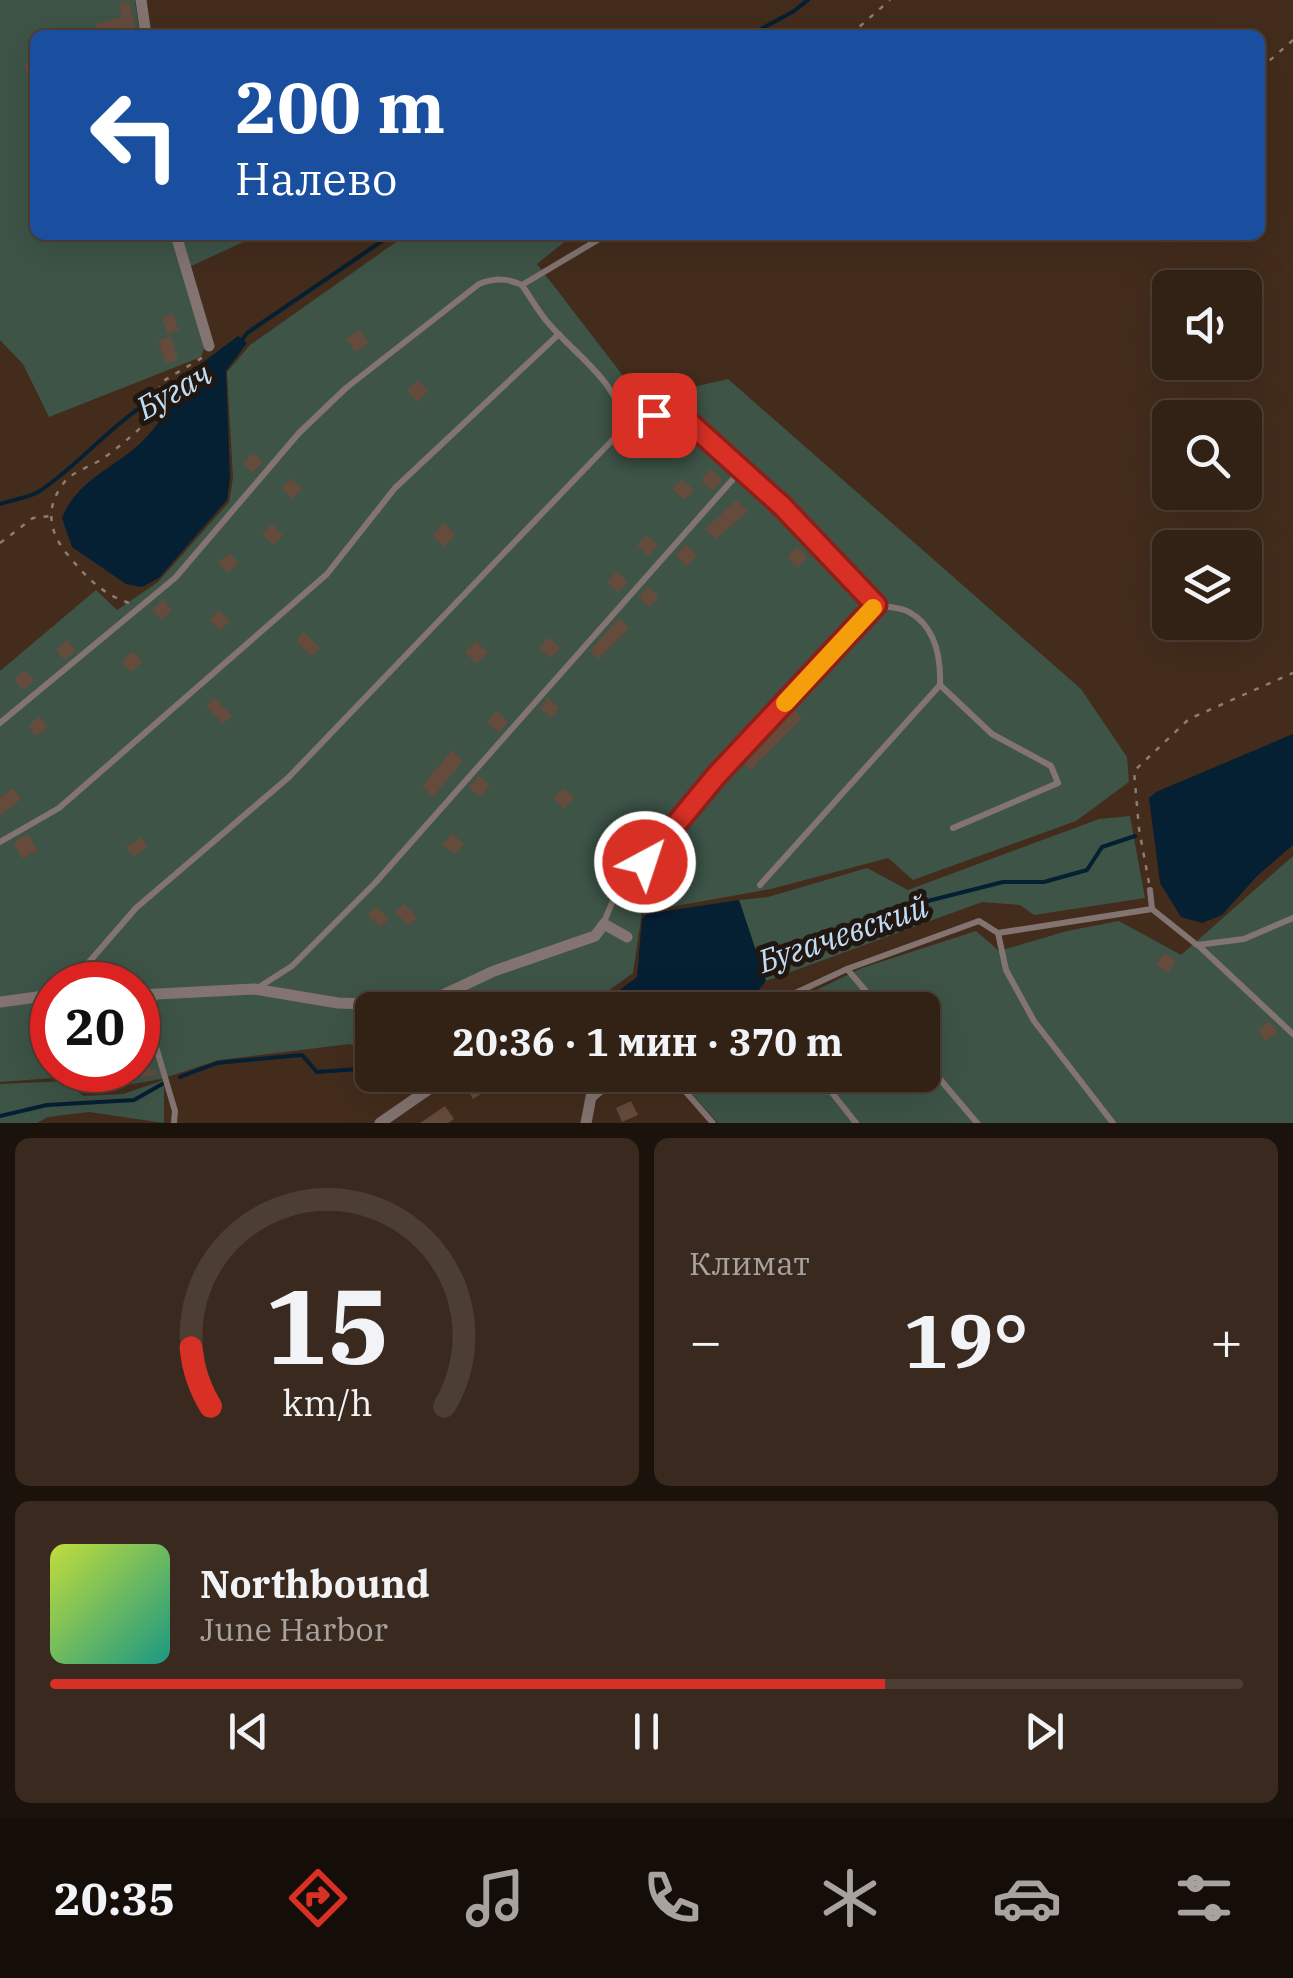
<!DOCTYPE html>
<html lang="ru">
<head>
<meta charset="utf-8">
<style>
	:root { --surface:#322115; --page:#3a291e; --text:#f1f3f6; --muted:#a8a3a0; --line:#4d3e34; --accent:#d93025 }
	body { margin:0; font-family:"IBM Plex Serif",serif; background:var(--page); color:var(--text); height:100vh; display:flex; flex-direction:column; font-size:38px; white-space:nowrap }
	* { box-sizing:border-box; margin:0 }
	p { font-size:32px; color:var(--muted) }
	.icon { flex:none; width:55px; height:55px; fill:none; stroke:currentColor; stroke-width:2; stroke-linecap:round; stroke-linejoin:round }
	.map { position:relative; height:1123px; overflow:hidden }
	.sheet { display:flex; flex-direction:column; gap:15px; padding:15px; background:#1c120c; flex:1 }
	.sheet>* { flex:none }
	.top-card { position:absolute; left:30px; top:30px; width:1235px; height:210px; border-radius:15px; box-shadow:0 10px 40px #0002,0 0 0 2px var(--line); background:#1a4fa0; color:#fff; overflow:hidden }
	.controls { position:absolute; left:1152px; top:270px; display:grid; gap:20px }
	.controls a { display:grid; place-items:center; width:110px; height:110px; border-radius:15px; background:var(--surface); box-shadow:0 10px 40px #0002,0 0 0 2px var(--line); font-size:50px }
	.speed { position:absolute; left:30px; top:962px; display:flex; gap:20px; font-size:50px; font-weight:700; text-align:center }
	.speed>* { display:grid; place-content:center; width:130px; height:130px; border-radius:50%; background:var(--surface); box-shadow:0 10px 40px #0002,0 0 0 2px var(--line); line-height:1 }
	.speed .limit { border:15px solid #d22; background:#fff; color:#111 }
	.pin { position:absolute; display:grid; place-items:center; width:85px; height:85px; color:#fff; margin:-42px; border-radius:20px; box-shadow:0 5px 15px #0006 }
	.me { position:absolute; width:110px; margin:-55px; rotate:40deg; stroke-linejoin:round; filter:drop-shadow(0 0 8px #0008) }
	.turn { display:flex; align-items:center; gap:35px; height:210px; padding:0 40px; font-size:45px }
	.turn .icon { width:130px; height:130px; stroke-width:2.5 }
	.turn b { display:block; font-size:70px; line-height:85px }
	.big { font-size:75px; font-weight:700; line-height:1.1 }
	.sheet .widget { flex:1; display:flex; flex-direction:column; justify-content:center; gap:15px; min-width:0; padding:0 35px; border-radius:15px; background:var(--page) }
	.sheet .dial { align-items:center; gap:0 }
	.dial svg { height:260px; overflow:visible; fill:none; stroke:var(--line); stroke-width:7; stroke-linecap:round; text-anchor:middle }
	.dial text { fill:var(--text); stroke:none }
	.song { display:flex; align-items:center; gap:30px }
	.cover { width:120px; height:120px; border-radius:15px; background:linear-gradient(135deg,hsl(70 70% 55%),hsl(170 70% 35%)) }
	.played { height:10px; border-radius:5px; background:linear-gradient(90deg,var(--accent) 70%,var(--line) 70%) }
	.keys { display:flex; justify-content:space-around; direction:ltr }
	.heat { display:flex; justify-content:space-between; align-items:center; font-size:55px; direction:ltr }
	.sheet .tiles { flex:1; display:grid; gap:15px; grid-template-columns:1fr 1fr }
	.widget:last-child { grid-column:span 2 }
	.trip { position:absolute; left:355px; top:992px; width:585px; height:100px; border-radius:15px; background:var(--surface); box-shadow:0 10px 40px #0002,0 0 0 2px var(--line); font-weight:700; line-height:100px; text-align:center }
	.tab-bar { display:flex; height:160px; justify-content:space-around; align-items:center; background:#140d08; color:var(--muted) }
	.tab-bar .icon { width:70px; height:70px }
	.tab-bar .selected { color:var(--accent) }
	.tab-bar b { font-size:45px; color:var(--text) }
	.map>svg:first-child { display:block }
	.green { fill:#3d5447; fill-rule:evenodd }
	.water { fill:#051f33 }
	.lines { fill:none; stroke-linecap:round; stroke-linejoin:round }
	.stream { stroke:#051f33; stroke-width:4 }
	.building { fill:#654b3c }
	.path { stroke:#8f7c6f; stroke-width:2.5; stroke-dasharray:5 8; stroke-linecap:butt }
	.service { stroke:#837471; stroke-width:6 }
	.minor { stroke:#837471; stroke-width:11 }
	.route-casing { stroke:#8d1f18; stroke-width:25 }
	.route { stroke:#d93025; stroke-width:18 }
	.slow { stroke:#f59e0b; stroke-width:18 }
	.labels { text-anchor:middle; stroke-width:10; stroke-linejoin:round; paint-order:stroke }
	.water-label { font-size:32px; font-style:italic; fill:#c0ddf8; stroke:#211710 }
</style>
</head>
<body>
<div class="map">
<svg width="1293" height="1123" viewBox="0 0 1293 1123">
	<rect width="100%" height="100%" fill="#432c1c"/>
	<path class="green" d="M0,0H135L140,35H35V235H258L183,270L204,348L201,357L49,417L23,364L0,340Z
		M406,235H573L537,264L641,399L728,379L1081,689L1127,757L1129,782L1076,821L913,880L888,858L771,889L642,912L633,973L582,1010H372V1055L350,1044L219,1060L161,1079L87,1092L67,1077L0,1082V671L96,590L117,610L158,582L229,502L233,478L227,372L250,345ZM52,985H138V1070H52Z
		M1130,816L1145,898L1034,915L1020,905L982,902L766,981L739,900L768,897L867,868L908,890L1099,819Z
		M1293,856V1123H718L688,1089L682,1075H922V1010H775L862,968L976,931L999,951L1067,931L1119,921L1181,955Z
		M164,1080V1123L89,1112L48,1117L37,1123H0V1084L67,1081L83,1096L123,1094Z"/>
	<path class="water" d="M238,336L247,343L226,371L230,479L227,500L159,578L142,587L126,584L72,547L62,518C76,483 107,471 135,448C149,437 160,420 171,406L170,387Z
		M1293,734V845L1257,876L1222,915L1202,923L1181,917L1160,883L1149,798L1156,792Z
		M739,900L766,981L742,1010H593L637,977L642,919L647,914Z"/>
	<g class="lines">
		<path class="stream" d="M750,35L794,11L808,0
			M241,342L247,333L391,235
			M0,504C12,500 27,498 38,492C78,468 131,401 171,393
			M759,961L900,908L1003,882H1044L1087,870L1102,847L1135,836
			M180,1077L217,1063L302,1055L317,1072L372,1068
			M0,1116L47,1105L134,1100L164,1083"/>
	</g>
	<path class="building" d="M129,2L137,35H112V31L125,26L97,32L95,24L122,17L119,4Z
		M35,60V91H33L24,64Z
		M172,313L179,330L168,335L162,318Z
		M360,330L369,343L356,352L346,339Z
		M171,336L178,360L166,364L158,341Z
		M418,380L428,391L418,402L407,390Z
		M253,453L263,463L252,473L243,463Z
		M711,469L722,480L712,491L701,480Z
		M291,478L302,489L292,499L281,488Z
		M682,479L694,490L684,500L672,489Z
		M736,500L748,511L716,539L705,529Z
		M444,523L456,535L444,547L432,535Z
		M272,524L283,535L273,545L262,534Z
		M647,535L658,545L648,556L637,545Z
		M686,544L697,555L687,566L676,555Z
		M797,547L808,557L798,568L787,557Z
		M230,553L239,563L228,573L218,562Z
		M617,571L628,582L618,593L607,582Z
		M648,586L659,597L649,607L638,597Z
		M163,600L172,610L161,620L152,609Z
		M219,610L230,621L220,631L209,620Z
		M619,618L629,628L598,659L590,651Z
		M304,632L320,648L311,656L296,641Z
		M549,637L560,648L550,658L539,647Z
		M67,640L76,651L64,660L56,649Z
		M476,641L488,653L476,664L465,652Z
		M133,651L142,662L131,672L122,661Z
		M25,670L34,681L22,690L14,679Z
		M215,698L232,716L223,724L206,706Z
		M548,698L559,708L551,718L540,708Z
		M794,709L802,718L751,770L742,762Z
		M497,711L508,722L499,733L487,722Z
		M39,716L48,727L36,736L28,726Z
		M452,750L463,761L433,797L422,786Z
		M479,776L490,786L480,797L469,787Z
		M13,788L21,799L0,816V798Z
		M563,788L574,798L564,809L553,798Z
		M452,833L464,844L454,854L442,844Z
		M28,834L38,850L23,859L13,843Z
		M141,837L148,846L134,857L125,845H130Z
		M404,904L417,917L409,926L395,912Z
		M376,906L389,919L380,927L368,915Z
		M1164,953L1176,960L1168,973L1156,965Z
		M1269,1021L1278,1032L1266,1041L1258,1030Z
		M148,1065L149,1070H156L157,1075L129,1080L127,1070H138V1067Z
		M480,1079L487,1090L473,1099L466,1088Z
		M631,1101L638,1115L622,1122L616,1108Z
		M445,1106L454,1119L448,1123H420Z"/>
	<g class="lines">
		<path class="path" d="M850,35L890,0
			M1260,69L1293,40
			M0,543L33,518L50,516
			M129,603C102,594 86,577 68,555C50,534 44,509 63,484C71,472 90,467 102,459C124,444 144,425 162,407L160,383L205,356
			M1149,883L1139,829L1134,771L1189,719L1293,673"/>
		<path class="service" d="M522,285C531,298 539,313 550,325C577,356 619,383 625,427
			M876,605C886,607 901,607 909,612C936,627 941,657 940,685L992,734L1051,766L1058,783L953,828
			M0,723L175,578L299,433L346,388L479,284C495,278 507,278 522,285L606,235
			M0,842L59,808L327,574L395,488L559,334
			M760,885L940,685
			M1150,890L1152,909
			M1199,946L1293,1034
			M847,969L882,1010
			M69,985L136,908L289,777L625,427L654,415L682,416L781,506L876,605L716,776L614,898L604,922
			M256,989L292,966L376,882L742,469
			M154,995V1040L175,1111L174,1123
			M759,1010L847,969L979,921L998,933
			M922,1058L977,1123
			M671,1075L713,1123
			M818,1075L856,1123
			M1113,1123L1034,1021L1006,970L998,933L1152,909L1197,945L1244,939L1293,918"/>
		<path class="minor" d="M141,0L146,35
			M176,235L209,346
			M138,995L254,989L338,1003L399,1005L430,1001L494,971L595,936L604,924L627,937
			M0,1002L52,995
			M380,1123L432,1087
			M586,1123L591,1097L613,1078"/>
	</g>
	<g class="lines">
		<g class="route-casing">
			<path id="route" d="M645,862L716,776L876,605L782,506L682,416L654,415"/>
		</g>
		<use href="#route" class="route"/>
		<path class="slow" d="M785,703L873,608"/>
	</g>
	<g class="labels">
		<g class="water-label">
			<text transform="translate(174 391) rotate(-30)" y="11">Бугач</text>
			<text transform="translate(843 934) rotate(-19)" y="11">Бугачевский</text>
		</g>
	</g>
</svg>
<div class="controls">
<a><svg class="icon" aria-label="sound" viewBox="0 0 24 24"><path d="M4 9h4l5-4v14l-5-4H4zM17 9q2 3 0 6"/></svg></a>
<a><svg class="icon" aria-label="search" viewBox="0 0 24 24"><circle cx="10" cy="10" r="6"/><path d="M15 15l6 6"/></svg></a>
<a><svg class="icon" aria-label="layers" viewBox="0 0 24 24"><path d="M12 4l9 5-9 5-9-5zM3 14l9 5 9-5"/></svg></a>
</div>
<div class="speed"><div class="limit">20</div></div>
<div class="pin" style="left:654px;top:415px;background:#d93025"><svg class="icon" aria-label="arrive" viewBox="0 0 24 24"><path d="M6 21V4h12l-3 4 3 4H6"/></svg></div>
<svg class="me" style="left:645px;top:862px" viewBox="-20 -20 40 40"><circle r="17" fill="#d93025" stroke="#fff" stroke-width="3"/><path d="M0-11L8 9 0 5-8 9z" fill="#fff"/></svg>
<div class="trip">20:36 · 1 мин · 370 m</div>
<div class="top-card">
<div class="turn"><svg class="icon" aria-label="left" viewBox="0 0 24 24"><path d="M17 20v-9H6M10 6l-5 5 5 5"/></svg><div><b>200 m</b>Налево</div></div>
</div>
</div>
<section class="sheet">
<div class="tiles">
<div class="widget dial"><svg viewBox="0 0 100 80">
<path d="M14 69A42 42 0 1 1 86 69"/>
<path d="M14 69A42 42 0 0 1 8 51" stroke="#d93025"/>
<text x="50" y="56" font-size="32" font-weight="700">15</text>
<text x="50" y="72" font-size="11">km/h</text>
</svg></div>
<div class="widget"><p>Климат</p>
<div class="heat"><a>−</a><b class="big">19°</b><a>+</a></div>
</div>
<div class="widget">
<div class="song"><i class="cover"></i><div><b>Northbound</b><p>June Harbor</p></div></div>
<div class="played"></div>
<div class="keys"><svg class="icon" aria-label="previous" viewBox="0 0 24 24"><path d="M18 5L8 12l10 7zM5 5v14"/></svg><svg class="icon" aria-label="pause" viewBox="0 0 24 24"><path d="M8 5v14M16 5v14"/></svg><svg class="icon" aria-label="next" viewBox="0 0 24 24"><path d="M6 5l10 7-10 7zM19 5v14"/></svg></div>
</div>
</div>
</section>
<nav class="tab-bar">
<b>20:35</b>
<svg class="icon selected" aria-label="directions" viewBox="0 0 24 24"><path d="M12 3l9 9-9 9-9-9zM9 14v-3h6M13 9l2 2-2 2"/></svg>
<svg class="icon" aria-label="music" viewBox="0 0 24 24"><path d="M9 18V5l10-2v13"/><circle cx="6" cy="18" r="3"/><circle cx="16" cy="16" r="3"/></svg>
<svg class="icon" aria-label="phone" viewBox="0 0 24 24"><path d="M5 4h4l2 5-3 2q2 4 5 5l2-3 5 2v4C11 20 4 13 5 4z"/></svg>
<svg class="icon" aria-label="climate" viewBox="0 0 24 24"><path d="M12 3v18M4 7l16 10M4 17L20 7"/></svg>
<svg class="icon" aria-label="car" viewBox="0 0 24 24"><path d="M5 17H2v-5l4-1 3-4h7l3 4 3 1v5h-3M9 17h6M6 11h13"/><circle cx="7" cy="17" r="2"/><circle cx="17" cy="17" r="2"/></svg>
<svg class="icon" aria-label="filters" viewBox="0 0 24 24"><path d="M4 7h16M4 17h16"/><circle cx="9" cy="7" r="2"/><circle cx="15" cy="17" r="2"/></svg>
</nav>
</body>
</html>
